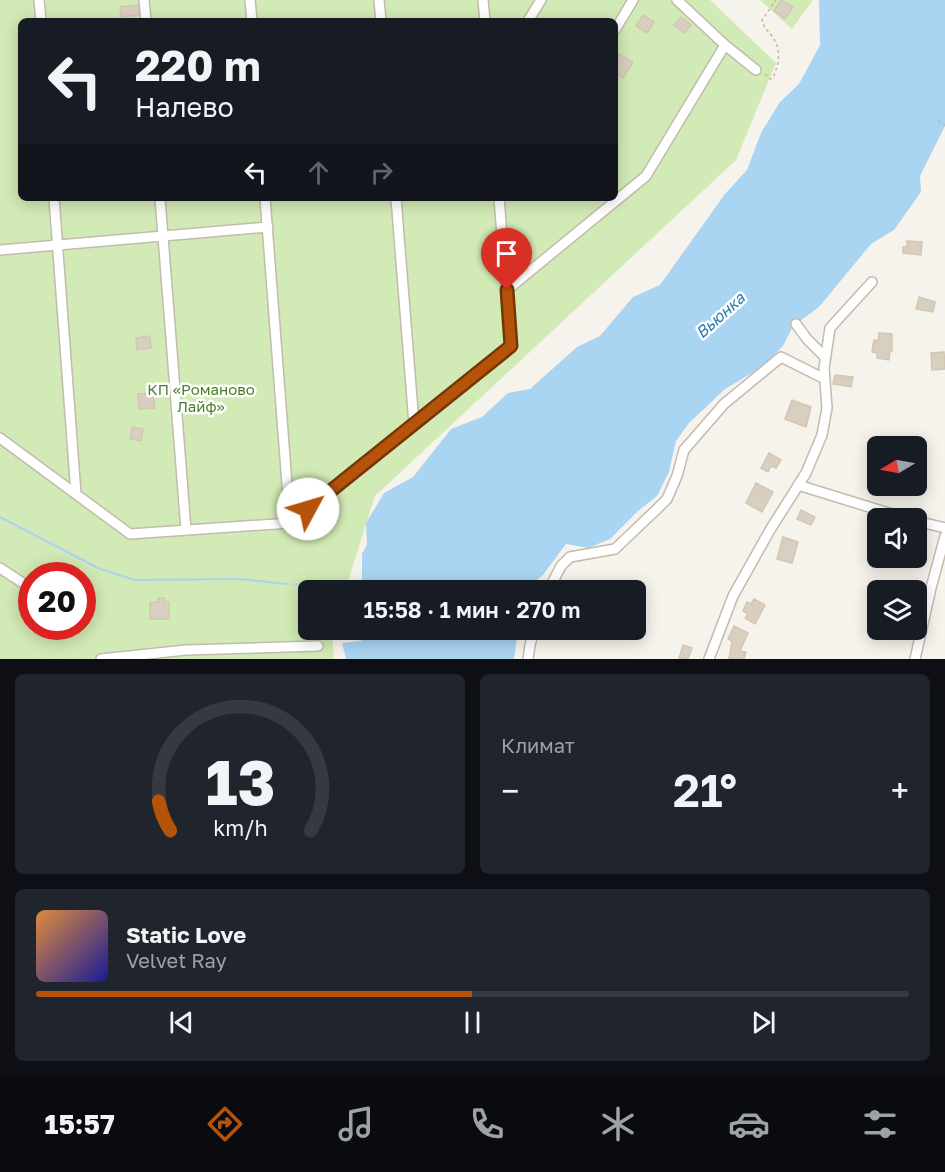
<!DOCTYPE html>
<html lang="ru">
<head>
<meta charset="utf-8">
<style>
	:root { --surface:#171b24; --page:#20242c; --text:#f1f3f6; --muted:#9ea1a6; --line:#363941; --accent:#b45309 }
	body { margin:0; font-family:"Golos Text",sans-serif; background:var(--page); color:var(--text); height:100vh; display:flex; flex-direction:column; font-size:22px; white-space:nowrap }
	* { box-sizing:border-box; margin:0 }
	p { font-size:20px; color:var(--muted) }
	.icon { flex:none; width:33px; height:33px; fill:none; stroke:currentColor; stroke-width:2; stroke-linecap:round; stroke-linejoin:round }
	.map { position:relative; height:659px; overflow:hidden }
	.details { display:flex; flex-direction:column; gap:15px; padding:15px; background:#0d0f14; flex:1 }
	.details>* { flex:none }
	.banner { position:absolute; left:18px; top:18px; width:600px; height:183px; border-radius:9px; box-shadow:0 3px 15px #0003; background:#171b24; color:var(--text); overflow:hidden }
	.needle { width:39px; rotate:260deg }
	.buttons { position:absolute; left:867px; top:436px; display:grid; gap:12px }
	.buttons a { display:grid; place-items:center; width:60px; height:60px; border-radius:9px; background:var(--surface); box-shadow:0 3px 15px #0003; font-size:30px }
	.speed { position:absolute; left:18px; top:562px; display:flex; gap:12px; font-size:30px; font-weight:700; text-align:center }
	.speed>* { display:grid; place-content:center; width:78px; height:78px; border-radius:50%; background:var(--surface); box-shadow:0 3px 15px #0003; line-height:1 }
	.speed .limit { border:9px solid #d22; background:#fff; color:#111 }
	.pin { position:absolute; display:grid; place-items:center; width:51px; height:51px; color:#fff; margin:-62px -26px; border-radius:50% 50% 50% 0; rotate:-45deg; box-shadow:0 0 6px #0007 }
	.pin .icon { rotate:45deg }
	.me { position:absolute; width:66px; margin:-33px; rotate:51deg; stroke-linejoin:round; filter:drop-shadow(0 0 4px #0008) }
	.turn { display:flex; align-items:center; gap:21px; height:126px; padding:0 18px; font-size:27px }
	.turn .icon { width:78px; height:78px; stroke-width:2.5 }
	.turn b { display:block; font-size:42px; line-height:51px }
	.lanes { display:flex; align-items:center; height:57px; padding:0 18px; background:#0003; justify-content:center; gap:30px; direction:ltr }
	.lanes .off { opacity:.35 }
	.big { font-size:45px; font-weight:600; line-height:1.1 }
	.details .widget { flex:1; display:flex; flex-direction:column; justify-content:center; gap:9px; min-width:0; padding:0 21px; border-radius:9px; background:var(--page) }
	.details .dial { align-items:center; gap:0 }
	.dial svg { height:156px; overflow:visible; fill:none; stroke:var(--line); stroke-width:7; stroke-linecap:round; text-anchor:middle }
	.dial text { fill:var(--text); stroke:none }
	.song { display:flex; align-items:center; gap:18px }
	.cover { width:72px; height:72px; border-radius:9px; background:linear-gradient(135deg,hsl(30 70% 55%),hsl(240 70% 35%)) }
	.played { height:6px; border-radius:3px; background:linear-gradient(90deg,var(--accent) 50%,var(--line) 50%) }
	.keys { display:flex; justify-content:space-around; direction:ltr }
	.heat { display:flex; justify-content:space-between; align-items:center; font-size:33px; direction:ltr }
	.details .tiles { flex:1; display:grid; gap:15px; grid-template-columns:1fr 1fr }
	.widget:last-child { grid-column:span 2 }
	.trip { position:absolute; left:298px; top:580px; width:348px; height:60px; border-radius:9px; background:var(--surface); box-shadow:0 3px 15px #0003; font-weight:600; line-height:60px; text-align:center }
	.tabs { display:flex; height:96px; justify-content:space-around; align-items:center; background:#090b0e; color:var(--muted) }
	.tabs .icon { width:42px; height:42px }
	.tabs .active { color:var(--accent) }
	.tabs b { font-size:27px; color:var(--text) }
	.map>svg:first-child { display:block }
	.green { fill:#d2eab5; fill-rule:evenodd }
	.water { fill:#a9d4f2 }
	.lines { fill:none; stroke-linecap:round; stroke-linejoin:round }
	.stream { stroke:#a9d4f2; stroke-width:2 }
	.building { fill:#d8cfc1; stroke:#d3c7b4; stroke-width:1.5 }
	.minor-casing { stroke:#c2bbae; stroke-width:12 }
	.path { stroke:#c4b79f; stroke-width:1.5; stroke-dasharray:3 3; stroke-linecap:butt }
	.minor { stroke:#fff; stroke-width:9 }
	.route-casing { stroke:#753606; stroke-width:15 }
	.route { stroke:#b45309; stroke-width:10 }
	.labels { text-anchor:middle; stroke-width:5; stroke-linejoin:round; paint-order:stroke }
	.park-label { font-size:15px; fill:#4a7f2a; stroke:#fff }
	.water-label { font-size:16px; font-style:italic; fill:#2e7ab2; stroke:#fff }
</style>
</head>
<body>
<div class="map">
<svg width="945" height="659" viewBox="0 0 945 659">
	<rect width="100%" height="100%" fill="#f6f3ec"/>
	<path class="green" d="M0,0H710L776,63L736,160L375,496L349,578V591H309V630H332L334,659H0ZM21,21H615V198H21ZM32,576H82V627H32Z
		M760,0H813L792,29Z"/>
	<path class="water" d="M819,0H945V126L920,176L921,192L894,230L871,244L819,307L793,326L783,346L762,367L725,389L689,423L676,441L669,472L657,496L638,511L610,539L588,548L566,544L543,575L531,585L529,591H345L341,588L287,584L362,580V554L367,544L366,523L384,493L413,477L451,429L482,417L508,393L530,389L577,347L600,336L633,297L660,285L725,194L747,170L761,133L780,102L799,84L820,45Z
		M364,630H518L514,659H346L342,643L361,641Z"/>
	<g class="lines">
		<path class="stream" d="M0,517L100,569L135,580L240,579L287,584"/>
	</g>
	<path class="building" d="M781,0L793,7L785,19L774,11Z
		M138,5L139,15L121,17L120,7Z
		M643,15L654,22L647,33L636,26Z
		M681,17L691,25L684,33L674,25Z
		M617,53L633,62L623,78L615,73V57Z
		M907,241L922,242L921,255L903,253V247H907Z
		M919,297L935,302L933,312L916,309Z
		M879,333L892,334V351H890L889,360L877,358V353L872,352L874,340L878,341Z
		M150,336L151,348L137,350L136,338Z
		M944,352L945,369L932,370L931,353Z
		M835,375L853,377L851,387L833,384Z
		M153,393L155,408L139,409L138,394Z
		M792,400L811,407L806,427L785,419Z
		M132,427L143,429L141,441L130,439Z
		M769,453L781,460L776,468L771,466L768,472L761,468Z
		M756,483L773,492L762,512L746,503Z
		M801,510L815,517L811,525L797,519Z
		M783,537L798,542L792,563L777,559Z
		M158,598H164L165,602H169V619H150V602H158Z
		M754,599L765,605L755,624L745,618L748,614L743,611L747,602L751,604Z
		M734,626L748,633L740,651L746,652L744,659H729L732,641L728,639Z
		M683,645L692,648L688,659L679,658Z"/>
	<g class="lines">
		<g class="minor-casing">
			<path id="minor" d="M39,0L41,21
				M144,0L146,21
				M250,0L252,21
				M379,0L381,21
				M483,0L485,21
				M677,0L725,45L756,70
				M528,21L541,0
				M615,30L633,0
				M54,198L76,494
				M160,198L186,530
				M396,198L414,424
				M0,250L268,227
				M507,290L646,176L725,45
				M796,324L807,339L825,357
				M0,438L130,534L290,523L265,198
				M798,485L908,519
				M916,521L945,528
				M290,523L511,346L499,198
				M0,568L32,589
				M548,591L561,566L570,557L615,549L657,509L667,499L677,476L684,450L724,404L781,357L825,379
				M101,659L186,650L318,646
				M528,659L530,645L534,630
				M709,659L733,596L770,530L806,473L822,435L827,408L824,368L830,328L872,282
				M915,659L931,588L945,536"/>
		</g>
		<path class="path" d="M765,74L770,79L773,78C779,63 782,50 772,36C767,30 764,28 762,20L776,0
			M938,121L945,125"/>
		<use href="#minor" class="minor"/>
	</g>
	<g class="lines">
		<g class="route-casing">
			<path id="route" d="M308,509L511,346L507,290"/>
		</g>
		<use href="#route" class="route"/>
	</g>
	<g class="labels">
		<g class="park-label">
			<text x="201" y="395">КП «Романово<tspan x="201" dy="17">Лайф»</tspan></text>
		</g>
		<g class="water-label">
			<text transform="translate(720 315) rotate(-42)" y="6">Вьюнка</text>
		</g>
	</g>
</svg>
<div class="buttons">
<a><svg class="needle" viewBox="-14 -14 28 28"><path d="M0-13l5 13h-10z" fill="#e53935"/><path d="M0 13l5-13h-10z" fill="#9ea1a6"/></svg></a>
<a><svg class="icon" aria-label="sound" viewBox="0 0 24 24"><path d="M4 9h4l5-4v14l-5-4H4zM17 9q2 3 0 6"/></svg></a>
<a><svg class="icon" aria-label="layers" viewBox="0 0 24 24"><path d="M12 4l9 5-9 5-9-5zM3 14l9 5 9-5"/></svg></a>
</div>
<div class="speed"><div class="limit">20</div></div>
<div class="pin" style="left:507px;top:290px;background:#d93025"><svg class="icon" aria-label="arrive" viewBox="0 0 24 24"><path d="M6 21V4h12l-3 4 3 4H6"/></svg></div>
<svg class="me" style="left:308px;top:509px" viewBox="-20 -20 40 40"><circle r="19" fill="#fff"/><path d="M0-13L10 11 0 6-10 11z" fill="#b45309"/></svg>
<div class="trip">15:58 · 1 мин · 270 m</div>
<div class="banner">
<div class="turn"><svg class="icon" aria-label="left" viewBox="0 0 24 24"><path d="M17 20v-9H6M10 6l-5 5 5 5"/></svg><div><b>220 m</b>Налево</div></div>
<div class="lanes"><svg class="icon" aria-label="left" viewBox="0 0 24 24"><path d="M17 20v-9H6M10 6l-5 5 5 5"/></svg><svg class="icon off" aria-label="ahead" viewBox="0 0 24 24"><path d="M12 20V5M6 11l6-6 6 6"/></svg><svg class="icon off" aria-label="right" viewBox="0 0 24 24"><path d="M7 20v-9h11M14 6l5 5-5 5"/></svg></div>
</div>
</div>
<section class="details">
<div class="tiles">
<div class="widget dial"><svg viewBox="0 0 100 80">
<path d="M14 69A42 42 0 1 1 86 69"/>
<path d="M14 69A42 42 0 0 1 8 54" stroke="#b45309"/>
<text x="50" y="56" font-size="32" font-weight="700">13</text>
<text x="50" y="72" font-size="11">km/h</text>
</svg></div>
<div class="widget"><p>Климат</p>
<div class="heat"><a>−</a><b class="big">21°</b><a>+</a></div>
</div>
<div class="widget">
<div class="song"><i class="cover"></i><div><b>Static Love</b><p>Velvet Ray</p></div></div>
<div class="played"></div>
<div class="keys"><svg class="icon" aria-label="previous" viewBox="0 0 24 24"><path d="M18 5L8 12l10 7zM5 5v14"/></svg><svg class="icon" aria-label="pause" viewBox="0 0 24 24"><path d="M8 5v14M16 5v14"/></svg><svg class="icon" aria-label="next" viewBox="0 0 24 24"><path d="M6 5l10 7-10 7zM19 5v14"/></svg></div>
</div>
</div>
</section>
<nav class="tabs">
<b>15:57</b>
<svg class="icon active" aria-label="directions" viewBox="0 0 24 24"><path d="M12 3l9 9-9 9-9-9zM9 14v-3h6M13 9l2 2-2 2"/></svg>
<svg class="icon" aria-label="music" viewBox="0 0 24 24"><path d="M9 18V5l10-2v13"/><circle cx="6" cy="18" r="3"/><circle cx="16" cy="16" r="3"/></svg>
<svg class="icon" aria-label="phone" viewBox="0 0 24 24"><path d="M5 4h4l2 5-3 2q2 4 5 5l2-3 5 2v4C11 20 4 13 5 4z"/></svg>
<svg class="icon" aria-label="climate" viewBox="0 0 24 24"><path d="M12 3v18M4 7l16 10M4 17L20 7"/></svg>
<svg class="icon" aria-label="car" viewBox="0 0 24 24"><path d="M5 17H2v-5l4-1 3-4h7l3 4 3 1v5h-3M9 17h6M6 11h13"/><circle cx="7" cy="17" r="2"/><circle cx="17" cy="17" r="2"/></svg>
<svg class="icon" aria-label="filters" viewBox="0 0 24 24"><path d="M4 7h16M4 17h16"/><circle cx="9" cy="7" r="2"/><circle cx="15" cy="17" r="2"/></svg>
</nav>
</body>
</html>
